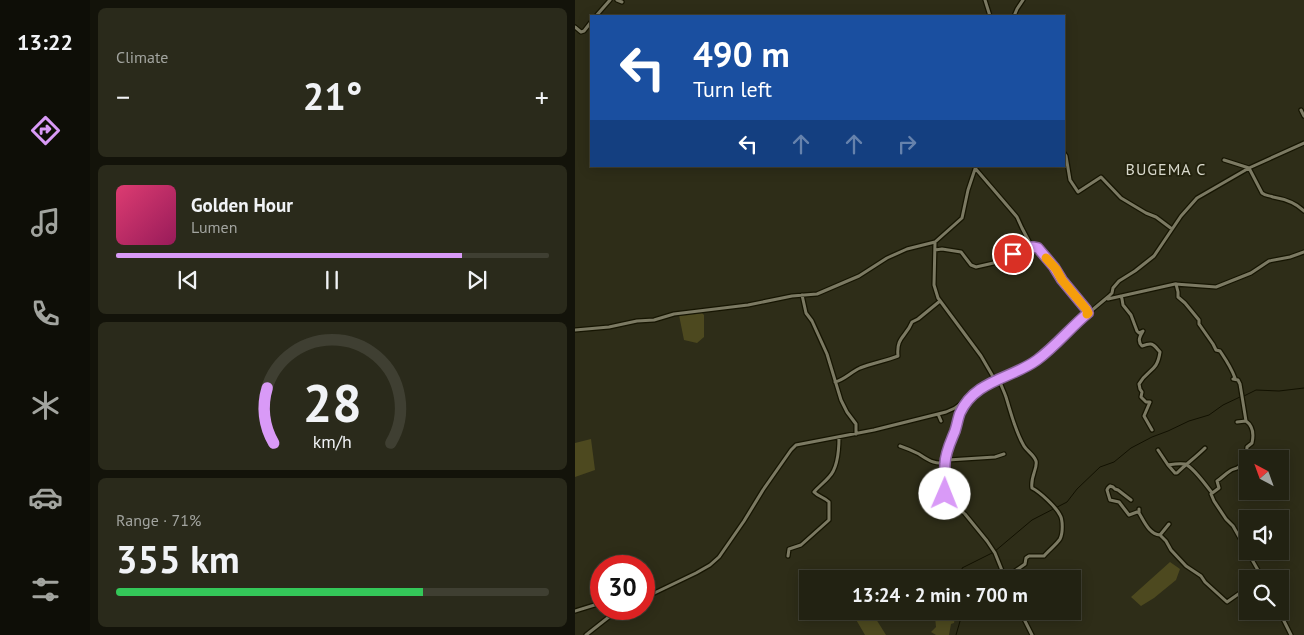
<!DOCTYPE html>
<html lang="en">
<head>
<meta charset="utf-8">
<style>
	:root { --surface:#222212; --page:#2a2a1b; --text:#f1f3f6; --muted:#a2a49f; --line:#3f3f32; --accent:#d99af7 }
	body { margin:0; font-family:"PT Sans",sans-serif; background:var(--page); color:var(--text); height:100vh; display:flex; flex-direction:column; font-size:19px; white-space:nowrap }
	* { box-sizing:border-box; margin:0 }
	p { font-size:16px; color:var(--muted) }
	.icon { flex:none; width:28px; height:28px; fill:none; stroke:currentColor; stroke-width:2; stroke-linecap:round; stroke-linejoin:round }
	.map { position:relative; flex:1; overflow:hidden }
	.panel { display:flex; flex-direction:column; gap:8px; padding:8px; background:#13130a; width:485px }
	.panel>* { flex:none }
	.guide { position:absolute; left:15px; top:15px; width:475px; height:152px; border-radius:0px; box-shadow:0 2px 12px #0003,0 0 0 1px var(--line); background:#1a4fa0; color:#fff; overflow:hidden }
	.needle { width:32px; rotate:319deg }
	.controls { position:absolute; left:664px; top:450px; display:grid; gap:10px }
	.controls a { display:grid; place-items:center; width:50px; height:50px; border-radius:0px; background:var(--surface); box-shadow:0 2px 12px #0003,0 0 0 1px var(--line); font-size:25px }
	.speed { position:absolute; left:15px; top:555px; display:flex; gap:10px; font-size:25px; font-weight:700; text-align:center }
	.speed>* { display:grid; place-content:center; width:65px; height:65px; border-radius:50%; background:var(--surface); box-shadow:0 2px 12px #0003,0 0 0 1px var(--line); line-height:1 }
	.speed .limit { border:8px solid #d22; background:#fff; color:#111 }
	.pin { position:absolute; display:grid; place-items:center; width:42px; height:42px; color:#fff; margin:-21px; border:2px solid #fff; border-radius:50%; box-shadow:0 1px 5px #0007 }
	.me { position:absolute; width:55px; margin:-28px; rotate:1deg; stroke-linejoin:round; filter:drop-shadow(0 0 4px #0008) }
	.turn { display:flex; align-items:center; gap:18px; height:105px; padding:0 20px; font-size:22px }
	.turn .icon { width:65px; height:65px; stroke-width:2.5 }
	.turn b { display:block; font-size:35px; line-height:42px }
	.lanes { display:flex; align-items:center; height:48px; padding:0 20px; background:#0003; justify-content:center; gap:25px; direction:ltr }
	.lanes .off { opacity:.35 }
	.big { font-size:38px; font-weight:700; line-height:1.1 }
	.panel .card { flex:1; display:flex; flex-direction:column; justify-content:center; gap:8px; min-width:0; padding:0 18px; border-radius:8px; background:var(--page) }
	.panel .dial { align-items:center; gap:0 }
	.dial svg { height:130px; overflow:visible; fill:none; stroke:var(--line); stroke-width:7; stroke-linecap:round; text-anchor:middle }
	.dial text { fill:var(--text); stroke:none }
	.song { display:flex; align-items:center; gap:15px }
	.cover { width:60px; height:60px; border-radius:8px; background:linear-gradient(135deg,hsl(340 70% 55%),hsl(330 70% 35%)) }
	.played { height:5px; border-radius:2px; background:linear-gradient(90deg,var(--accent) 80%,var(--line) 80%) }
	.keys { display:flex; justify-content:space-around; direction:ltr }
	.heat { display:flex; justify-content:space-between; align-items:center; font-size:28px; direction:ltr }
	.charge { height:8px; border-radius:4px; background:linear-gradient(90deg,#34c759 71%,var(--line) 0) }
	.trip { position:absolute; left:224px; top:570px; width:282px; height:50px; border-radius:0px; background:var(--surface); box-shadow:0 2px 12px #0003,0 0 0 1px var(--line); font-weight:700; line-height:50px; text-align:center }
	main { display:flex; flex:1; min-height:0 }
	.dock { display:flex; flex-direction:column; width:90px; justify-content:space-around; align-items:center; background:#0e0e07; color:var(--muted) }
	.dock .icon { width:35px; height:35px }
	.dock .current { color:var(--accent) }
	.dock b { font-size:22px; color:var(--text) }
	.map>svg:first-child { display:block }
	.green { fill:#4d491f }
	.lines { fill:none; stroke-linecap:round; stroke-linejoin:round }
	.stream { stroke:#121101; stroke-width:1 }
	.street-casing { stroke:#161502; stroke-width:5.5 }
	.street { stroke:#7c7a63; stroke-width:3 }
	.route-casing { stroke:#8d64a1; stroke-width:12 }
	.route { stroke:#d99af7; stroke-width:9 }
	.slow { stroke:#f59e0b; stroke-width:9 }
	.labels { text-anchor:middle; stroke-width:4; stroke-linejoin:round; paint-order:stroke }
	.quarter-label { font-size:16px; letter-spacing:1px; fill:#d9d9cc; stroke:#24230e }
</style>
</head>
<body>
<main>
<nav class="dock">
<b>13:22</b>
<svg class="icon current" aria-label="directions" viewBox="0 0 24 24"><path d="M12 3l9 9-9 9-9-9zM9 14v-3h6M13 9l2 2-2 2"/></svg>
<svg class="icon" aria-label="music" viewBox="0 0 24 24"><path d="M9 18V5l10-2v13"/><circle cx="6" cy="18" r="3"/><circle cx="16" cy="16" r="3"/></svg>
<svg class="icon" aria-label="phone" viewBox="0 0 24 24"><path d="M5 4h4l2 5-3 2q2 4 5 5l2-3 5 2v4C11 20 4 13 5 4z"/></svg>
<svg class="icon" aria-label="climate" viewBox="0 0 24 24"><path d="M12 3v18M4 7l16 10M4 17L20 7"/></svg>
<svg class="icon" aria-label="car" viewBox="0 0 24 24"><path d="M5 17H2v-5l4-1 3-4h7l3 4 3 1v5h-3M9 17h6M6 11h13"/><circle cx="7" cy="17" r="2"/><circle cx="17" cy="17" r="2"/></svg>
<svg class="icon" aria-label="filters" viewBox="0 0 24 24"><path d="M4 7h16M4 17h16"/><circle cx="9" cy="7" r="2"/><circle cx="15" cy="17" r="2"/></svg>
</nav>
<section class="panel">
<div class="card"><p>Climate</p>
<div class="heat"><a>−</a><b class="big">21°</b><a>+</a></div>
</div>
<div class="card">
<div class="song"><i class="cover"></i><div><b>Golden Hour</b><p>Lumen</p></div></div>
<div class="played"></div>
<div class="keys"><svg class="icon" aria-label="previous" viewBox="0 0 24 24"><path d="M18 5L8 12l10 7zM5 5v14"/></svg><svg class="icon" aria-label="pause" viewBox="0 0 24 24"><path d="M8 5v14M16 5v14"/></svg><svg class="icon" aria-label="next" viewBox="0 0 24 24"><path d="M6 5l10 7-10 7zM19 5v14"/></svg></div>
</div>
<div class="card dial"><svg viewBox="0 0 100 80">
<path d="M14 69A42 42 0 1 1 86 69"/>
<path d="M14 69A42 42 0 0 1 10 35" stroke="#d99af7"/>
<text x="50" y="56" font-size="32" font-weight="700">28</text>
<text x="50" y="72" font-size="11">km/h</text>
</svg></div>
<div class="card"><p>Range · 71%</p><b class="big">355 km</b><div class="charge"></div></div>
</section>
<div class="map">
<svg width="729" height="635" viewBox="0 0 729 635">
	<rect width="100%" height="100%" fill="#2e2d18"/>
	<path class="green" d="M127,313L129,315V337L122,343L109,340L104,315Z
		M16,439L20,470L0,477V443Z
		M595,562L605,569L601,580L579,598L566,606L556,597Z
		M276,611H296L311,635H290Z
		M362,611H381L379,623L376,624L374,635H361L356,632L361,627L360,617Z"/>
	<g class="lines">
		<path class="stream" d="M669,396L681,390L704,391L729,388
			M389,579L387,568L419,552L457,520L492,502L502,489L525,467L539,462L556,448L577,437L593,431L614,421L634,415L648,405L665,397
			M381,635L388,611"/>
		<g class="street-casing">
			<path id="street" d="M42,0L47,2
				M410,0L415,16
				M21,16L35,0
				M439,16L442,9L448,0
				M0,27L6,32L9,31L16,22
				M726,110L729,116
				M489,153L491,156L495,180L503,192L526,177L546,198L571,213L581,217L597,229
				M649,160L674,168L687,193C691,196 693,195 698,197C710,199 721,203 729,211
				M401,166L393,190L387,218L360,242L359,285L363,298L406,356L420,380
				M400,168L442,217L447,228L457,247
				M360,250L367,249L386,252L396,265L401,267L423,262L450,248L458,247L463,248L479,267L487,280L511,309L512,313
				M601,284L603,292V297L610,303L624,320V324L638,344L641,350L645,351C651,360 656,367 660,378L658,379L663,380L665,384L671,421L662,422
				M227,295L231,313L237,321L252,354L266,400L272,412L281,424V434
				M546,296L547,299L548,305L556,315L562,331L564,333L568,331C565,336 562,341 567,346C578,342 578,344 585,352C582,373 573,368 564,384L565,389L567,392L566,397L571,402H575L569,416L577,430
				M533,299L600,284L641,287L676,273L694,261L715,257L729,252
				M0,330L34,327L62,321L79,320L99,314L173,305L217,296L242,294L284,276L312,258L332,249L360,242
				M424,379C426,386 429,391 431,397C436,413 440,431 449,446C452,451 459,455 461,461C463,468 455,477 457,488C465,492 481,507 485,515C488,520 488,533 485,539C482,544 473,551 469,556H454L451,558L450,564L430,578V579
				M260,382C269,380 276,372 285,368C297,363 311,361 323,356C321,337 331,337 337,322L343,319L365,301
				M392,400L384,415L371,457L370,464L371,487L370,494L374,496L380,505L390,514L412,541L420,553L430,578
				M363,414L366,421
				M671,421C678,426 679,434 677,443L672,447C671,456 671,463 662,468C660,469 657,469 655,471C650,474 647,478 642,481L644,488L636,494L639,501L651,519L658,526L688,579
				M325,446C331,448 338,451 344,454C353,460 363,467 373,460L420,457L429,454
				M630,448C621,457 611,464 602,473H600L593,465C599,464 604,463 610,464C618,467 631,485 637,493
				M583,450L593,465
				M556,500L543,490L540,489L538,487L535,486L533,488L532,490L535,500L544,502L554,515L562,512L564,513
				M564,509V513C569,521 574,534 585,535
				M593,525L594,524L585,535L591,541L596,550L611,566L626,576L630,582L652,602L672,588
				M213,556L214,549L226,545L254,520V502C249,497 244,497 239,492C244,486 249,483 254,477C263,468 264,450 264,437
				M69,598L121,573L135,565L144,557L169,521L188,490L216,450L221,445L299,430L371,412L380,408L416,382L450,368L473,351L504,321L534,296L537,293L538,288L544,281L560,271L579,256L606,216L622,198L674,168L729,143
				M0,611L26,603
				M445,611L457,635
				M704,611L716,635
				M11,635L44,609"/>
		</g>
		<use href="#street" class="street"/>
	</g>
	<g class="lines">
		<g class="route-casing">
			<path id="route" d="M370,494C373,484 369,474 370,464C370,453 376,441 380,431C382,425 383,418 385,413C400,380 436,379 462,360C481,346 495,328 513,313L511,309L487,280L479,267L463,248L458,247H454L438,254"/>
		</g>
		<use href="#route" class="route"/>
		<path class="slow" d="M471,258L481,269L487,280L511,309L513,313L512,314"/>
	</g>
	<g class="labels">
		<g class="quarter-label">
			<text x="591" y="175">BUGEMA C</text>
		</g>
	</g>
</svg>
<div class="controls">
<a><svg class="needle" viewBox="-14 -14 28 28"><path d="M0-13l5 13h-10z" fill="#e53935"/><path d="M0 13l5-13h-10z" fill="#a2a49f"/></svg></a>
<a><svg class="icon" aria-label="sound" viewBox="0 0 24 24"><path d="M4 9h4l5-4v14l-5-4H4zM17 9q2 3 0 6"/></svg></a>
<a><svg class="icon" aria-label="search" viewBox="0 0 24 24"><circle cx="10" cy="10" r="6"/><path d="M15 15l6 6"/></svg></a>
</div>
<div class="speed"><div class="limit">30</div></div>
<div class="pin" style="left:438px;top:254px;background:#d93025"><svg class="icon" aria-label="arrive" viewBox="0 0 24 24"><path d="M6 21V4h12l-3 4 3 4H6"/></svg></div>
<svg class="me" style="left:370px;top:494px" viewBox="-20 -20 40 40"><circle r="19" fill="#fff"/><path d="M0-13L10 11 0 6-10 11z" fill="#d99af7"/></svg>
<div class="trip">13:24 · 2 min · 700 m</div>
<div class="guide">
<div class="turn"><svg class="icon" aria-label="left" viewBox="0 0 24 24"><path d="M17 20v-9H6M10 6l-5 5 5 5"/></svg><div><b>490 m</b>Turn left</div></div>
<div class="lanes"><svg class="icon" aria-label="left" viewBox="0 0 24 24"><path d="M17 20v-9H6M10 6l-5 5 5 5"/></svg><svg class="icon off" aria-label="ahead" viewBox="0 0 24 24"><path d="M12 20V5M6 11l6-6 6 6"/></svg><svg class="icon off" aria-label="ahead" viewBox="0 0 24 24"><path d="M12 20V5M6 11l6-6 6 6"/></svg><svg class="icon off" aria-label="right" viewBox="0 0 24 24"><path d="M7 20v-9h11M14 6l5 5-5 5"/></svg></div>
</div>
</div>
</main>
</body>
</html>
